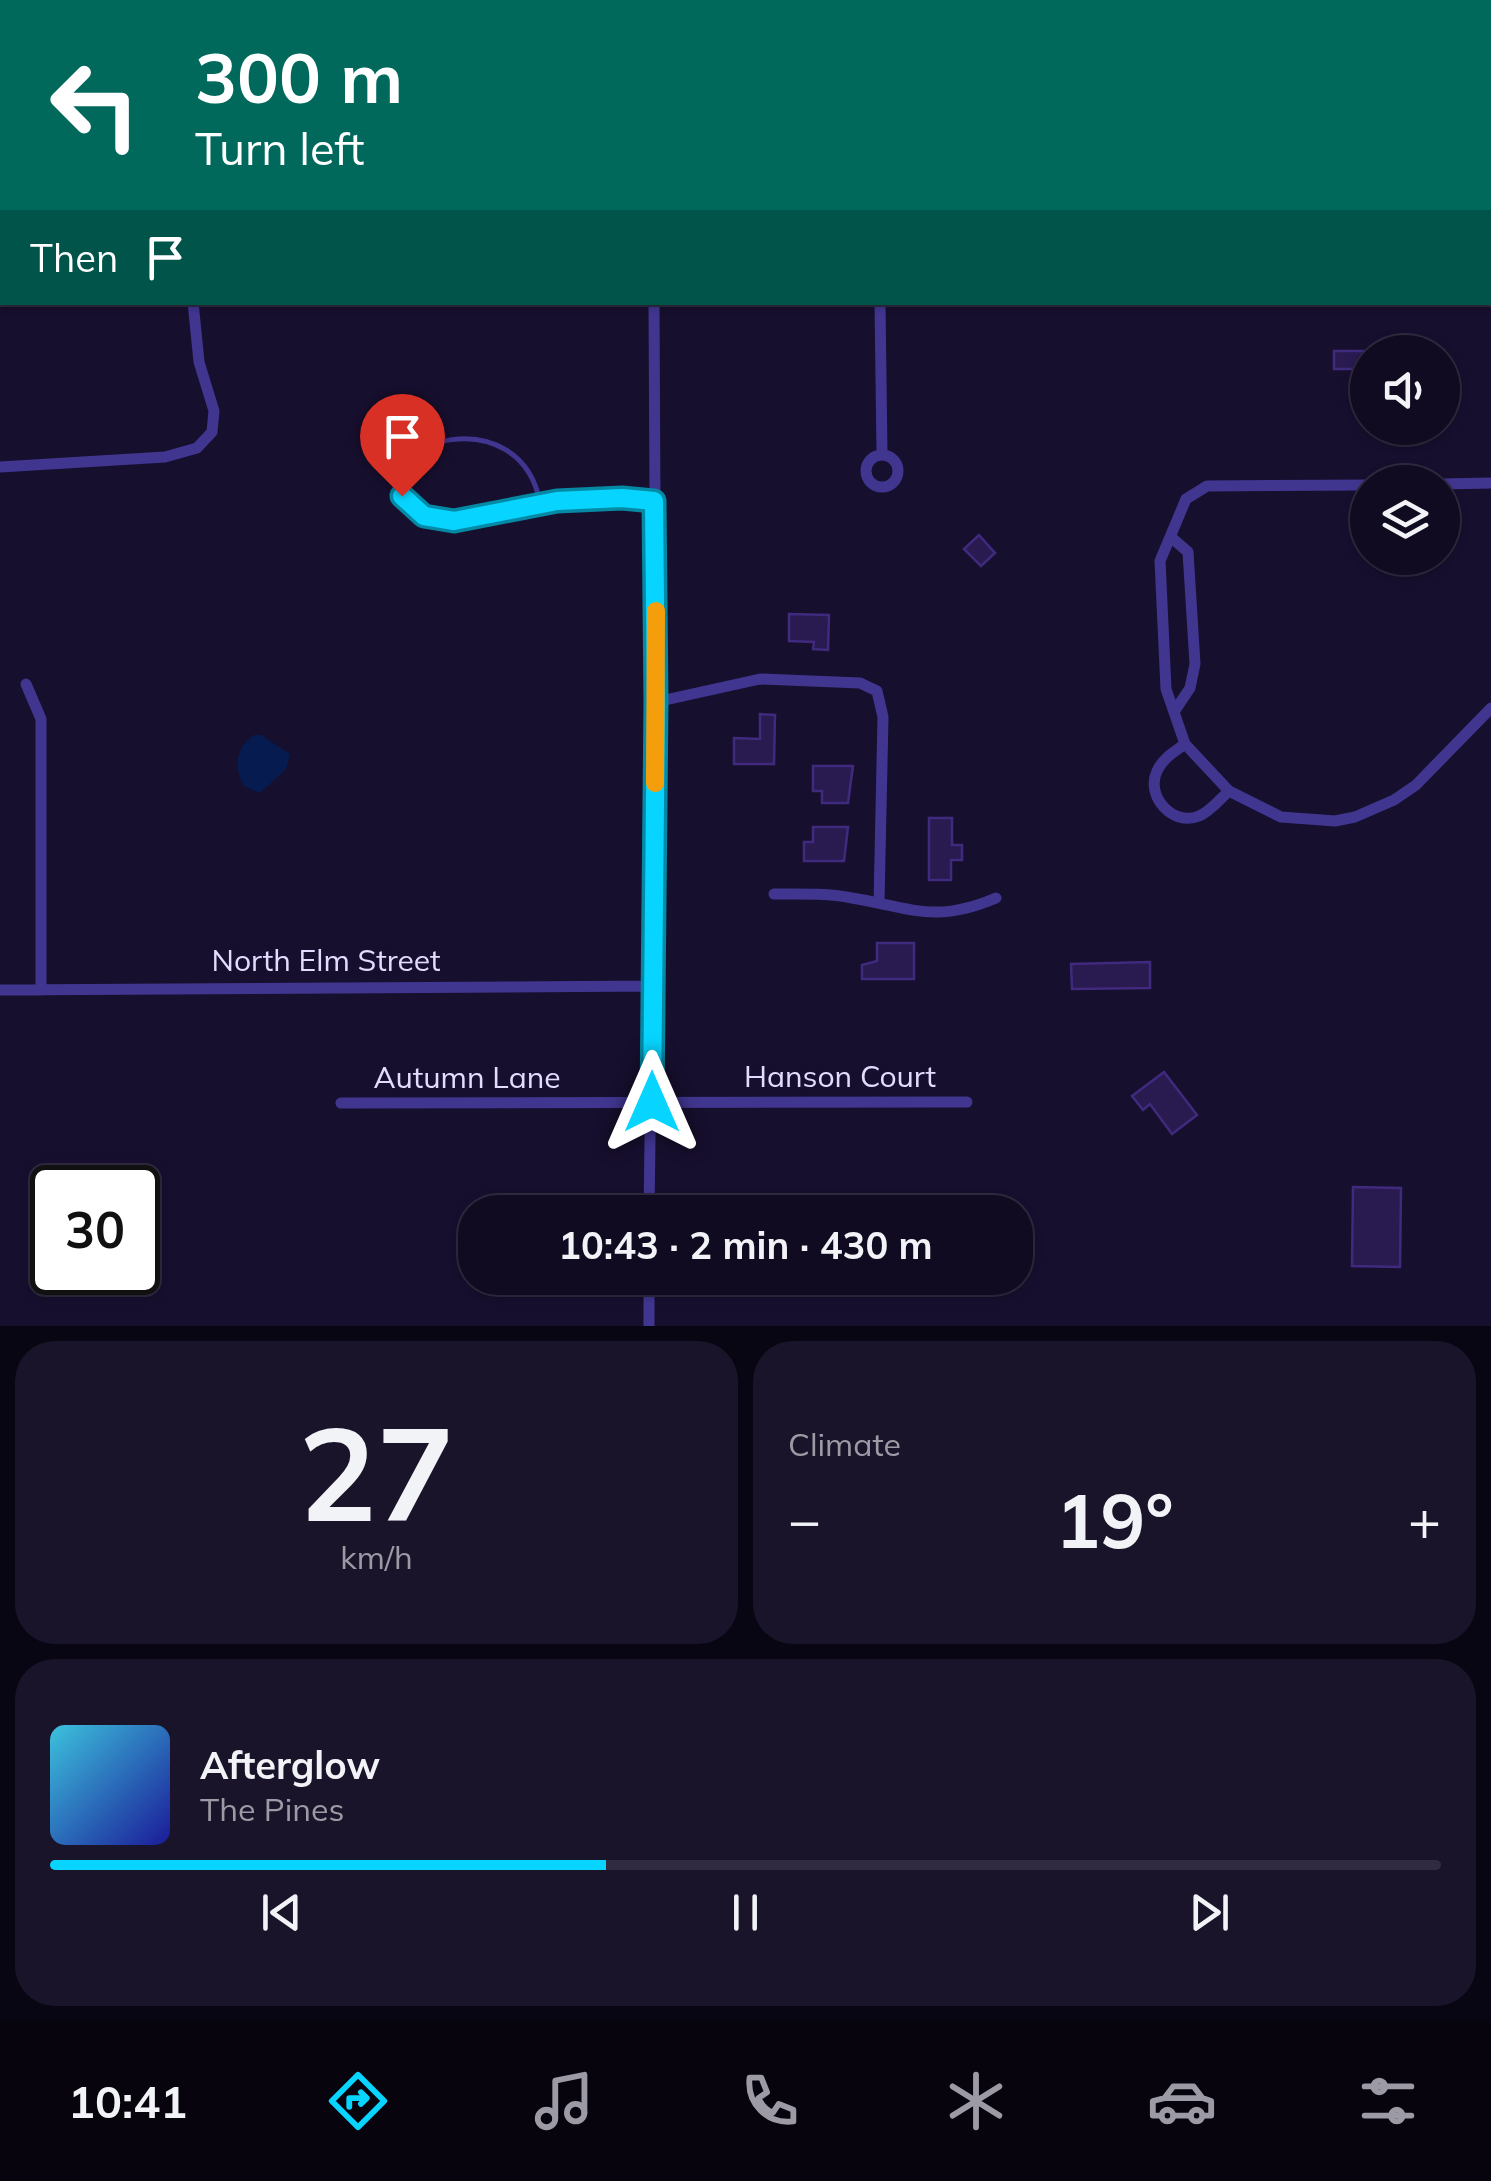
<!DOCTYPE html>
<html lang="en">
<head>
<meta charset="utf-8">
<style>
	:root { --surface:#110b22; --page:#1a142a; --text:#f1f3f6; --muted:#9c9ba5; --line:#302b40; --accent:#08d5ff }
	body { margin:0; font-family:Mulish,sans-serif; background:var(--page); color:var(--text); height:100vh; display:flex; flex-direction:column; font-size:38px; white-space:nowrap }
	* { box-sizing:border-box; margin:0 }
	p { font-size:32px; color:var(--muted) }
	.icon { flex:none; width:55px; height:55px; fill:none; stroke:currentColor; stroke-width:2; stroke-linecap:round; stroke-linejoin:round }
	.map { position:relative; height:1326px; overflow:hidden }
	.sheet { display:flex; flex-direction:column; gap:15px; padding:15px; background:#090613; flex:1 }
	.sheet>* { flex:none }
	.hud { position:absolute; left:0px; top:0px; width:1492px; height:305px; box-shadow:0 2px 8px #0004,0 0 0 2px var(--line); background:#00695c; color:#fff; overflow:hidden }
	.tools { position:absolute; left:1350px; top:335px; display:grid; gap:20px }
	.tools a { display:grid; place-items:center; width:110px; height:110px; border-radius:50%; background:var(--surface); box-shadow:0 2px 8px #0004,0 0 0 2px var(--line); font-size:50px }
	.speed { position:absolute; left:30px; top:1165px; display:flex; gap:20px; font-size:50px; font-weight:700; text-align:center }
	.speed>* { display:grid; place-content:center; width:130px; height:130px; border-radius:50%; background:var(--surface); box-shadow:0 2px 8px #0004,0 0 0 2px var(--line); line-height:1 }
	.speed .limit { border:5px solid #111; border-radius:15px; background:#fff; color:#111 }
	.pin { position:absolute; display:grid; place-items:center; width:85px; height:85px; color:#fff; margin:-102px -42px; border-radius:50% 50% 50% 0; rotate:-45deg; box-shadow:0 0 10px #0007 }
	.pin .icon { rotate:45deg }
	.me { position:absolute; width:110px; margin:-55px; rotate:0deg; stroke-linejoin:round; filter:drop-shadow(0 0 8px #0008) }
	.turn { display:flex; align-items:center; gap:35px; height:210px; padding:0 30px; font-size:45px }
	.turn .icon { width:130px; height:130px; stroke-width:2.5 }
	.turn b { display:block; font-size:70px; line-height:85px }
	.then { display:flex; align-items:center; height:95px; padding:0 30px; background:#0003; gap:20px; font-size:38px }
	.big { font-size:75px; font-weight:700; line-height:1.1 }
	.sheet .card { flex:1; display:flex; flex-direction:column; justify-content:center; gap:15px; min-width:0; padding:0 35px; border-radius:40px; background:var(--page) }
	.sheet .dial { align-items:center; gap:0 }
	.dial b { font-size:130px; line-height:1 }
	.song { display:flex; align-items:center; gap:30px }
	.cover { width:120px; height:120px; border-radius:15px; background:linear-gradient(135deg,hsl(190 70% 55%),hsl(240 70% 35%)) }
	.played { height:10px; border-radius:5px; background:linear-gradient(90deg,var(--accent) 40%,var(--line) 40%) }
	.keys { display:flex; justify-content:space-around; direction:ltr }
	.heat { display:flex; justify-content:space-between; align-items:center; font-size:55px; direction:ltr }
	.sheet .tiles { flex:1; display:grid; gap:15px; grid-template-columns:1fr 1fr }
	.card:last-child { grid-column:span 2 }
	.trip { position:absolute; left:458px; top:1195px; width:575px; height:100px; border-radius:40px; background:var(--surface); box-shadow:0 2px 8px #0004,0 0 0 2px var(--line); font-weight:700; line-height:100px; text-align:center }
	.tab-bar { display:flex; height:160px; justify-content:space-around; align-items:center; background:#07040e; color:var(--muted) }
	.tab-bar .icon { width:70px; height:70px }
	.tab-bar .on { color:var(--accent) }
	.tab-bar b { font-size:45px; color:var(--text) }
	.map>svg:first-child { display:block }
	.water { fill:#061c50 }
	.building { fill:#291a50; stroke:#402a7e; stroke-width:2.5 }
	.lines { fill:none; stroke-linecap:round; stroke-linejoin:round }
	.service { stroke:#403690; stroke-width:5 }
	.minor { stroke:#403690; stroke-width:11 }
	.route-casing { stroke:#058aa6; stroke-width:25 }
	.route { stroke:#08d5ff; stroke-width:18 }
	.slow { stroke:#f59e0b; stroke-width:18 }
	.labels { text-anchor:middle; stroke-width:10; stroke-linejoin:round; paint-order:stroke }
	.street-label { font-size:30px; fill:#e2dcff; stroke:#170f2e }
</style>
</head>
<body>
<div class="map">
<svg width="1491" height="1326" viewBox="0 0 1491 1326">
	<rect width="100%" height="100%" fill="#170f2e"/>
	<path class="water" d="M254,735H261L290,754L286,769L260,793L244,786C233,766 236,748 254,735Z"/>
	<path class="building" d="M1334,351H1368V369H1334Z
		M979,535L995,553L981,566L964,549Z
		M789,614L829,615L828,650L813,649L814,642L789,641Z
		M760,714L775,715L774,764H734V738L760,739Z
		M813,766H853L848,803H822V791H813Z
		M929,818H952V845H962V860H951V880H929Z
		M813,827H848L844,861H804V842H813Z
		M877,943H914V979H862V965L877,961Z
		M1150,962V988L1072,989L1071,964Z
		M1164,1072L1197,1115L1172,1134L1150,1104L1143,1110L1132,1096Z
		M1353,1187L1401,1188L1400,1267L1352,1266Z"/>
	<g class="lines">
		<path class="service" d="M540,503C521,398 370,441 402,497C409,510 426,519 440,520C469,524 502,510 530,505C570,498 612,498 652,501"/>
		<path class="minor" d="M46,0L47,2
			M242,0V2
			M651,0V2
			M875,0V2
			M1124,0V2
			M1297,0L1301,2
			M1337,2L1338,0
			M1490,83H1491
			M0,236L2,225
			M1490,267H1491
			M880,302L882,454
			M866 471a16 16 0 1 1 32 0a16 16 0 1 1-32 0Z
			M0,467L165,457L197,448L212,432L214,411L199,362L193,302
			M1442,484L1491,483
			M1368,485L1207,486L1186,499L1160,561L1166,689L1185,744L1229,791L1281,817L1335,821L1355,817L1394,800L1416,785L1491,708
			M1172,538L1188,552L1195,664L1190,688L1174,712
			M26,684L41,719V990
			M656,702L760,679L860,683L877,691L883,717L879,903
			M1185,744C1174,752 1163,758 1157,771C1145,796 1173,827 1199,816C1210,812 1220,799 1229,791
			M774,894C800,894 826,893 852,898C912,908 935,924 996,898
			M0,990L653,986
			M341,1103L967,1102
			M649,1212L656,702L654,302
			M649,1278V1326"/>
	</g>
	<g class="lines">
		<g class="route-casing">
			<path id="route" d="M402,496L424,516L454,521L557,501L622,498L654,501L656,702L652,1102"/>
		</g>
		<use href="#route" class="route"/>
		<path class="slow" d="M655,783L656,611"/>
	</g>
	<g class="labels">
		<g class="street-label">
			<text x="326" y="971">North Elm Street</text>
			<text x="840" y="1087">Hanson Court</text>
			<text x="467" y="1088">Autumn Lane</text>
		</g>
	</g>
</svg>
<div class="tools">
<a><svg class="icon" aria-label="sound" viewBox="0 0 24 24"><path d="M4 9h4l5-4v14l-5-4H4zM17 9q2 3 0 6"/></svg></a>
<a><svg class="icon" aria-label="layers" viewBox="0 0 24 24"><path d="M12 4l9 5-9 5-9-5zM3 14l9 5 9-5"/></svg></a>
</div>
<div class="speed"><div class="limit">30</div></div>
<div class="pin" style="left:402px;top:496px;background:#d93025"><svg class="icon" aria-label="arrive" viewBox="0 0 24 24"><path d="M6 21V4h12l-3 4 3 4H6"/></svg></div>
<svg class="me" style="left:652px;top:1102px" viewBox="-20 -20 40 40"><path d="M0-17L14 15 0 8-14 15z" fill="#08d5ff" stroke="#fff" stroke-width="4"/></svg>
<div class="trip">10:43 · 2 min · 430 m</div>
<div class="hud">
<div class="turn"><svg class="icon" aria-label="left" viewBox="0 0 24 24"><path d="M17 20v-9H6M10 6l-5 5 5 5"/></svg><div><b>300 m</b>Turn left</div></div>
<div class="then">Then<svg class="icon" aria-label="arrive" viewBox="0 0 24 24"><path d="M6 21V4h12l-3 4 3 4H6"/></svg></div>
</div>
</div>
<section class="sheet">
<div class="tiles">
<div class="card dial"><b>27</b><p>km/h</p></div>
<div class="card"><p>Climate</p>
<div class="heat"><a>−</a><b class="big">19°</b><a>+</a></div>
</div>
<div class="card">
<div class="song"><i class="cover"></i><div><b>Afterglow</b><p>The Pines</p></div></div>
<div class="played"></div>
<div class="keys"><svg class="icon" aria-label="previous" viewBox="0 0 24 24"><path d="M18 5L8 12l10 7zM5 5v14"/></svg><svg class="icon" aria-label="pause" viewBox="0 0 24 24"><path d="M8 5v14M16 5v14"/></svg><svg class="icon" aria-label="next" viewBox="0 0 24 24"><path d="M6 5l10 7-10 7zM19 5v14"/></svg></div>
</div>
</div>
</section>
<nav class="tab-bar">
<b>10:41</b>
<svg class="icon on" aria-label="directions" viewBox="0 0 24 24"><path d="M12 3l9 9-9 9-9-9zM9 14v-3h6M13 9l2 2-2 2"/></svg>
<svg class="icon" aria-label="music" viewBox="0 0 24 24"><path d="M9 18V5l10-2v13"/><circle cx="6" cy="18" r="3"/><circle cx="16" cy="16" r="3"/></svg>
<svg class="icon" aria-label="phone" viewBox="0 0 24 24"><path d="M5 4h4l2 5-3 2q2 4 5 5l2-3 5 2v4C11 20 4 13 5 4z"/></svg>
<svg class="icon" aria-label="climate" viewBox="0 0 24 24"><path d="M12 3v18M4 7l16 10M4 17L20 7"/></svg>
<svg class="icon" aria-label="car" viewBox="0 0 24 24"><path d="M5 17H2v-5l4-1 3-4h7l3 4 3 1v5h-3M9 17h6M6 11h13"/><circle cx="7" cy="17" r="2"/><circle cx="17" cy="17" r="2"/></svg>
<svg class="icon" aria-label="filters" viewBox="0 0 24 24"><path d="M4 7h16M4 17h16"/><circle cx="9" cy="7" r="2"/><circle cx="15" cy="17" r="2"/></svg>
</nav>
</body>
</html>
